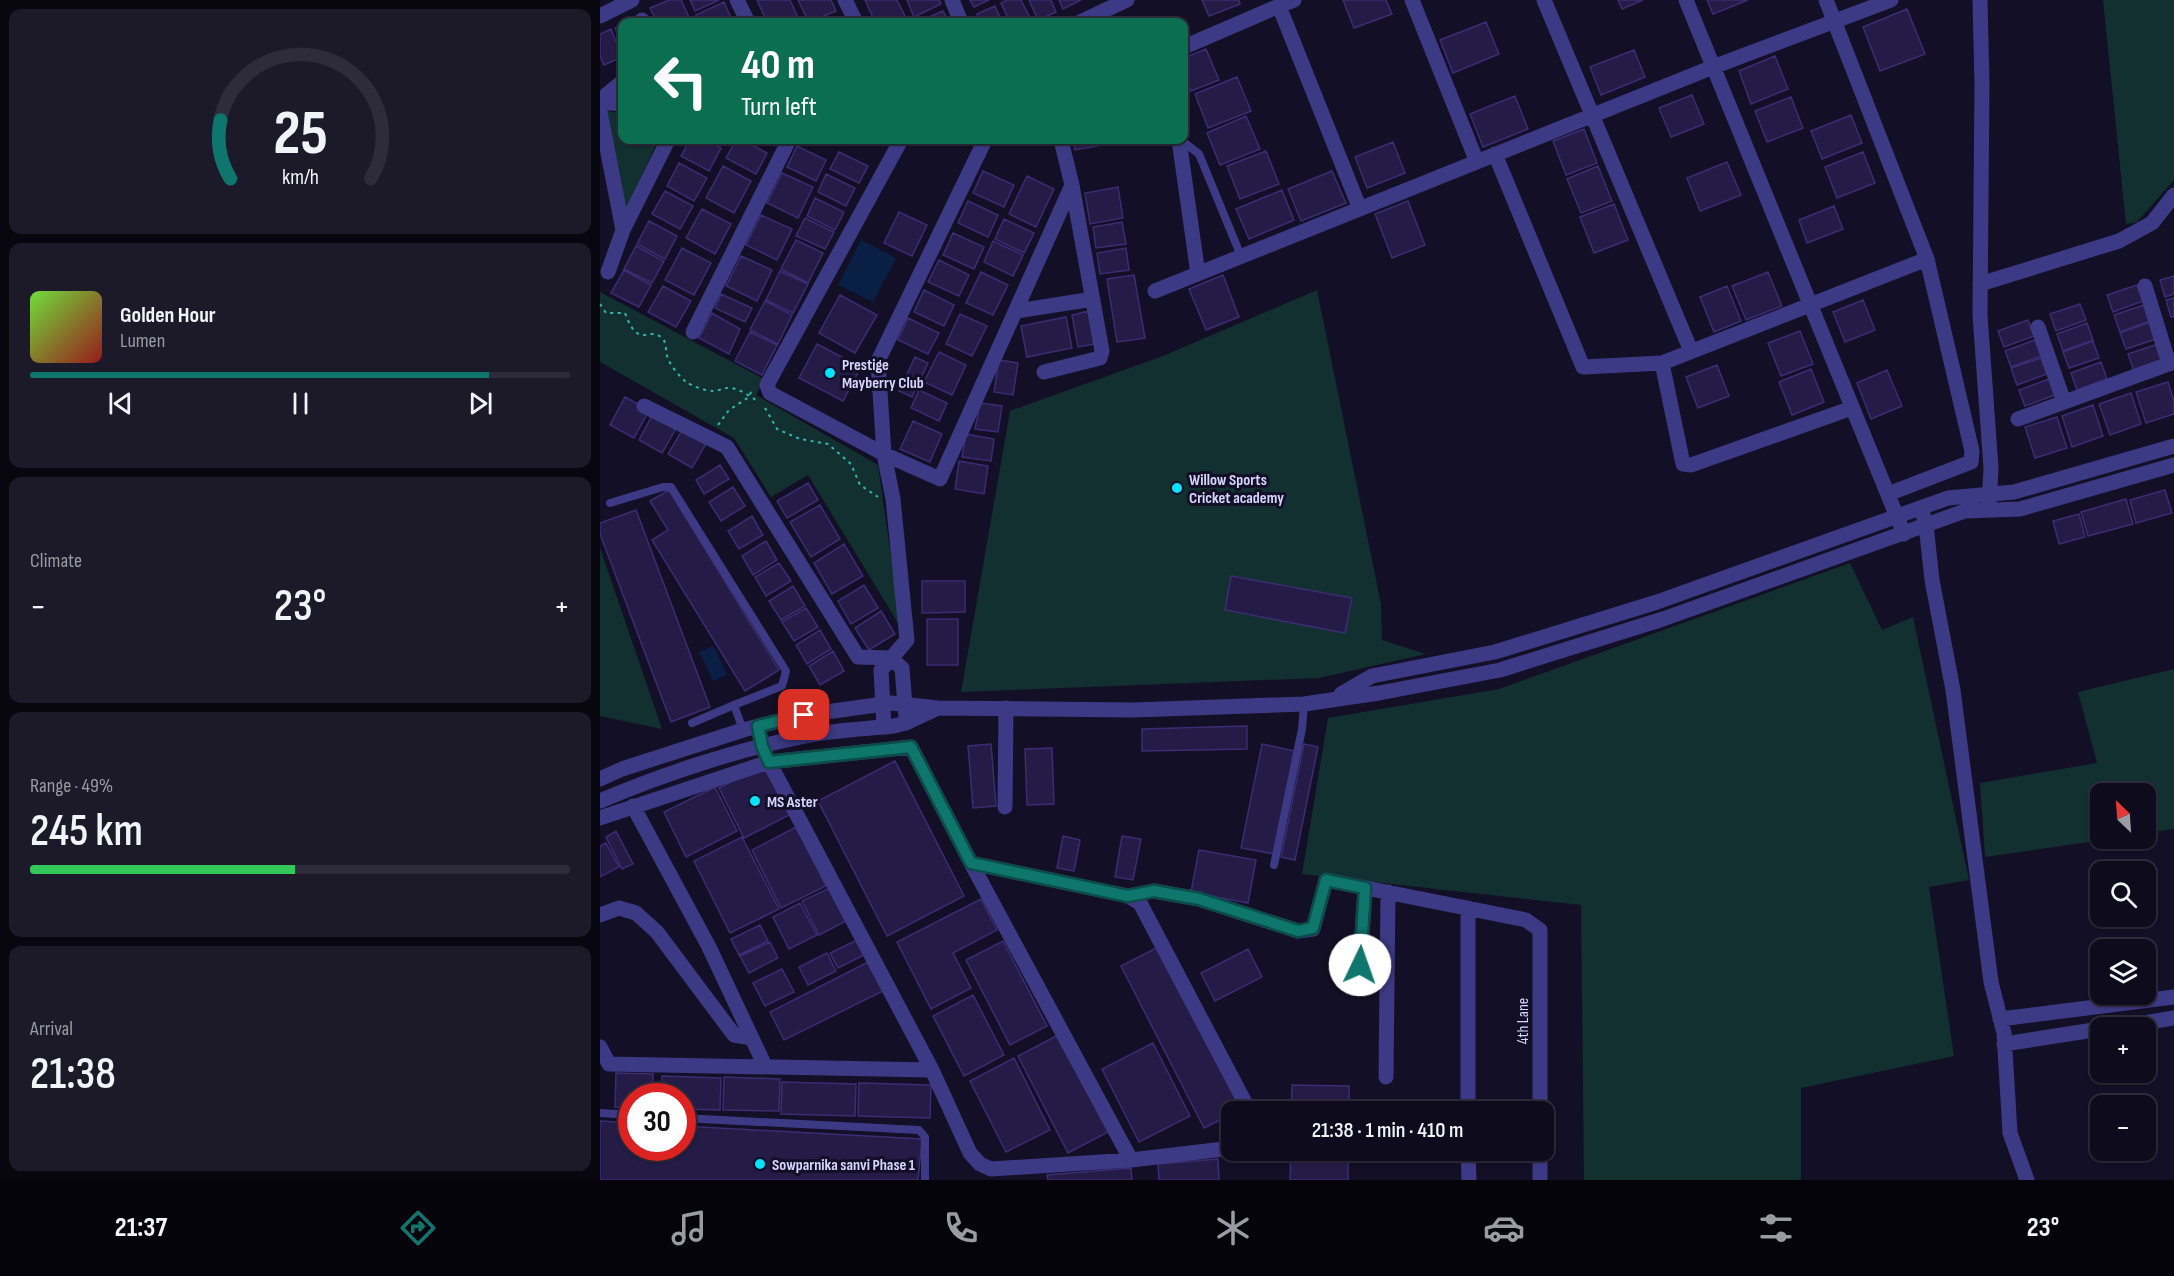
<!DOCTYPE html>
<html lang="en">
<head>
<meta charset="utf-8">
<style>
	:root { --surface:#0e0b1c; --page:#1c1929; --text:#f1f3f6; --muted:#9b9ba3; --line:#2e2b3b; --accent:#0f766e }
	body { margin:0; font-family:"Sofia Sans Condensed",sans-serif; background:var(--page); color:var(--text); height:100vh; display:flex; flex-direction:column; font-size:22px; white-space:nowrap }
	* { box-sizing:border-box; margin:0 }
	p { font-size:20px; color:var(--muted) }
	.icon { flex:none; width:33px; height:33px; fill:none; stroke:currentColor; stroke-width:2; stroke-linecap:round; stroke-linejoin:round }
	.map { position:relative; flex:1; overflow:hidden }
	.sheet { display:flex; flex-direction:column; gap:9px; padding:9px; background:#08060f; width:600px }
	.sheet>* { flex:none }
	.guide { position:absolute; left:18px; top:18px; width:570px; height:126px; border-radius:12px; box-shadow:0 2px 4px #0004,0 0 0 2px var(--line); background:#0b6e4f; color:#fff; overflow:hidden }
	.needle { width:39px; rotate:335deg }
	.buttons { position:absolute; left:1490px; top:783px; display:grid; gap:12px }
	.buttons a { display:grid; place-items:center; width:66px; height:66px; border-radius:12px; background:var(--surface); box-shadow:0 2px 4px #0004,0 0 0 2px var(--line); font-size:30px }
	.speed { position:absolute; left:18px; top:1083px; display:flex; gap:12px; font-size:30px; font-weight:700; text-align:center }
	.speed>* { display:grid; place-content:center; width:78px; height:78px; border-radius:50%; background:var(--surface); box-shadow:0 2px 4px #0004,0 0 0 2px var(--line); line-height:1 }
	.speed .limit { border:9px solid #d22; background:#fff; color:#111 }
	.pin { position:absolute; display:grid; place-items:center; width:51px; height:51px; color:#fff; margin:-26px; border-radius:12px; box-shadow:0 3px 9px #0006 }
	.me { position:absolute; width:66px; margin:-33px; rotate:3deg; stroke-linejoin:round; filter:drop-shadow(0 0 4px #0008) }
	.turn { display:flex; align-items:center; gap:21px; height:126px; padding:0 24px; font-size:27px }
	.turn .icon { width:78px; height:78px; stroke-width:2.5 }
	.turn b { display:block; font-size:42px; line-height:51px }
	.big { font-size:45px; font-weight:600; line-height:1.1 }
	.sheet .widget { flex:1; display:flex; flex-direction:column; justify-content:center; gap:9px; min-width:0; padding:0 21px; border-radius:12px; background:var(--page) }
	.sheet .dial { align-items:center; gap:0 }
	.dial svg { height:156px; overflow:visible; fill:none; stroke:var(--line); stroke-width:7; stroke-linecap:round; text-anchor:middle }
	.dial text { fill:var(--text); stroke:none }
	.song { display:flex; align-items:center; gap:18px }
	.cover { width:72px; height:72px; border-radius:9px; background:linear-gradient(135deg,hsl(100 70% 55%),hsl(0 70% 35%)) }
	.played { height:6px; border-radius:3px; background:linear-gradient(90deg,var(--accent) 85%,var(--line) 85%) }
	.keys { display:flex; justify-content:space-around; direction:ltr }
	.heat { display:flex; justify-content:space-between; align-items:center; font-size:33px; direction:ltr }
	.charge { height:9px; border-radius:4px; background:linear-gradient(90deg,#34c759 49%,var(--line) 0) }
	.trip { position:absolute; left:621px; top:1101px; width:333px; height:60px; border-radius:12px; background:var(--surface); box-shadow:0 2px 4px #0004,0 0 0 2px var(--line); font-weight:600; line-height:60px; text-align:center }
	.tabs { display:flex; height:96px; justify-content:space-around; align-items:center; background:#06040b; color:var(--muted) }
	.tabs .icon { width:42px; height:42px }
	.tabs .current { color:var(--accent) }
	.tabs b { font-size:27px; color:var(--text) }
	main { display:flex; flex:1; min-height:0 }
	.map>svg:first-child { display:block }
	.green { fill:#12302f }
	.water { fill:#0a1f44 }
	.building { fill:#241b47; stroke:#3b2d73; stroke-width:1.5 }
	.lines { fill:none; stroke-linecap:round; stroke-linejoin:round }
	.path { stroke:#2fb8b0; stroke-width:2; stroke-dasharray:3 4.5; stroke-linecap:butt }
	.service { stroke:#3d3a85; stroke-width:8 }
	.minor { stroke:#3d3a85; stroke-width:15 }
	.tertiary { stroke:#3d3a85; stroke-width:15 }
	.route-casing { stroke:#0a4d48; stroke-width:15 }
	.route { stroke:#0f766e; stroke-width:10 }
	.poi-dot { fill:#00e5ff; stroke:#130f26; stroke-width:2 }
	.labels { text-anchor:middle; stroke-width:6; stroke-linejoin:round; paint-order:stroke }
	.poi-label { font-size:16px; font-weight:bold; fill:#d9d4ff; stroke:#130f26; text-anchor:start }
	.street-label { font-size:16px; fill:#d9d4ff; stroke:#130f26 }
</style>
</head>
<body>
<main>
<section class="sheet">
<div class="widget dial"><svg viewBox="0 0 100 80">
<path d="M14 69A42 42 0 1 1 86 69"/>
<path d="M14 69A42 42 0 0 1 9 39" stroke="#0f766e"/>
<text x="50" y="56" font-size="32" font-weight="700">25</text>
<text x="50" y="72" font-size="11">km/h</text>
</svg></div>
<div class="widget">
<div class="song"><i class="cover"></i><div><b>Golden Hour</b><p>Lumen</p></div></div>
<div class="played"></div>
<div class="keys"><svg class="icon" aria-label="previous" viewBox="0 0 24 24"><path d="M18 5L8 12l10 7zM5 5v14"/></svg><svg class="icon" aria-label="pause" viewBox="0 0 24 24"><path d="M8 5v14M16 5v14"/></svg><svg class="icon" aria-label="next" viewBox="0 0 24 24"><path d="M6 5l10 7-10 7zM19 5v14"/></svg></div>
</div>
<div class="widget"><p>Climate</p>
<div class="heat"><a>−</a><b class="big">23°</b><a>+</a></div>
</div>
<div class="widget"><p>Range · 49%</p><b class="big">245 km</b><div class="charge"></div></div>
<div class="widget"><p>Arrival</p><b class="big">21:38</b></div>
</section>
<div class="map">
<svg width="1574" height="1180" viewBox="0 0 1574 1180">
	<rect width="100%" height="100%" fill="#130f26"/>
	<path class="green" d="M1503,0H1574V180L1537,222L1526,224Z
		M7,111L22,113V140H58L26,211Z
		M717,290L781,604L782,640L826,654L719,678L361,692L410,411L563,356Z
		M0,292L164,379L156,395L278,465L301,628L208,475L171,497L134,438L0,362Z
		M0,548L62,729L0,716Z
		M1250,563L1282,630L1313,617L1369,880L1329,887L1354,1056L1201,1088V1180H984L981,905L702,874L728,718L899,689Z
		M1574,669V829L1545,833V794H1500V838L1509,839L1385,857L1380,783L1497,763L1478,692Z"/>
	<path class="water" d="M261,240L296,258L273,302L238,285Z
		M114,646L127,675L113,681L99,652Z"/>
	<path class="building" d="M69,0H81L91,22H57L50,8Z
		M90,0H119L95,11Z
		M157,0H190L200,22H167Z
		M198,0H231L236,11L209,22Z
		M265,0H297L307,20L302,22H275Z
		M307,0H339L341,4L314,17Z
		M370,0H389L374,7Z
		M407,0H421L432,22H410L401,3Z
		M429,0H451L456,12L438,20Z
		M459,0H481L463,9Z
		M602,0H639L640,4L609,16Z
		M743,0H786L792,14L754,28Z
		M1018,0H1043L1022,9Z
		M1107,0H1148L1113,14Z
		M124,2L132,20L127,22H100L96,15Z
		M395,6L402,22H380L377,14Z
		M1307,9L1325,54L1280,71L1263,27Z
		M343,11L349,22H317Z
		M886,22L899,54L853,73L840,40Z
		M22,24V44L15,28Z
		M11,29L22,57L4,65L0,56V34Z
		M606,49L619,80L591,91L584,73V58Z
		M1034,50L1045,77L1001,95L990,67Z
		M1175,56L1188,89L1151,104L1139,71Z
		M637,77L651,111L608,128L595,94Z
		M1092,95L1104,124L1071,137L1059,108Z
		M915,96L928,129L883,147L870,114Z
		M1191,97L1203,128L1167,142L1155,111Z
		M1251,115L1262,143L1222,159L1211,131Z
		M646,116L660,149L620,165L607,133Z
		M984,129L997,163L966,175L953,141Z
		M90,140H105L121,148L109,171L81,156Z
		M136,140H142L167,153L156,174L126,158Z
		M409,140H440V144Z
		M473,140H507L508,144L475,150Z
		M793,142L805,173L767,188L755,157Z
		M197,146L226,160L216,181L187,167Z
		M666,151L679,184L640,199L627,166Z
		M239,152L268,166L259,183L230,169Z
		M1263,152L1275,183L1237,198L1225,167Z
		M1127,162L1141,195L1100,211L1087,178Z
		M79,163L107,178L94,201L67,186Z
		M123,166L151,181L134,213L106,198Z
		M998,166L1012,201L981,213L967,179Z
		M383,171L414,185L404,207L373,193Z
		M732,171L746,203L701,221L688,189Z
		M182,173L213,187L198,218L167,203Z
		M226,174L255,188L246,206L218,192Z
		M427,176L454,189L436,227L409,214Z
		M518,187L523,218L490,224L485,193Z
		M682,190L694,220L649,239L636,209Z
		M65,191L93,206L80,229L52,214Z
		M215,198L244,212L235,230L207,216Z
		M368,201L398,215L388,237L358,223Z
		M808,201L825,245L792,258L775,214Z
		M1014,204L1028,240L994,253L980,217Z
		M1234,206L1243,229L1207,243L1199,220Z
		M102,209L131,224L115,254L86,238Z
		M299,212L327,225L312,256L284,243Z
		M161,215L192,229L177,260L146,245Z
		M205,218L234,232L225,249L196,236Z
		M404,219L434,233L424,253L395,239Z
		M49,221L77,236L65,259L37,244Z
		M522,222L526,244L496,248L493,227Z
		M353,233L384,247L374,269L343,255Z
		M196,240L223,253L208,283L181,269Z
		M393,241L423,255L413,276L384,262Z
		M36,246L64,261L52,283L24,269Z
		M82,248L111,263L94,295L65,280Z
		M526,248L529,270L500,274L497,253Z
		M141,256L172,270L157,301L126,286Z
		M339,260L369,275L359,296L328,282Z
		M24,270L51,285L39,307L11,293Z
		M180,271L208,284L193,313L166,300Z
		M381,272L408,285L393,315L366,303Z
		M1168,272L1182,306L1146,320L1132,286Z
		M534,275L545,338L517,342L507,279Z
		M623,275L639,317L606,330L589,289Z
		M1574,276V294L1565,297L1560,280Z
		M1537,285L1543,301L1513,312L1507,295Z
		M63,286L91,301L76,327L48,312Z
		M1127,286L1141,321L1114,332L1100,297Z
		M324,290L354,305L344,326L314,312Z
		M121,294L152,308L145,322L115,308Z
		M240,295L277,315L255,353L219,333Z
		M1574,298V316L1571,317L1566,300Z
		M1263,300L1275,330L1245,342L1233,312Z
		M165,301L192,315L178,344L150,330Z
		M1480,304L1486,320L1456,331L1450,314Z
		M1544,305L1550,321L1520,332L1514,315Z
		M489,311L495,344L478,347L472,315Z
		M112,313L140,329L129,354L99,338Z
		M360,314L387,326L372,356L346,344Z
		M466,317L472,348L427,357L421,326Z
		M308,318L339,333L328,354L298,340Z
		M1428,320L1434,336L1404,347L1398,331Z
		M1550,322L1556,339L1526,349L1520,333Z
		M1487,323L1493,340L1463,351L1457,334Z
		M1200,331L1213,364L1181,376L1168,343Z
		M150,332L177,345L162,375L135,361Z
		M1435,340L1441,356L1411,367L1405,351Z
		M1493,341L1499,358L1469,368L1463,352Z
		M217,344L261,367L243,401L199,378Z
		M1558,344L1564,360L1534,371L1528,354Z
		M339,352L366,365L352,395L324,382Z
		M315,357L328,363L312,397L299,391Z
		M1441,358L1447,374L1417,385L1411,368Z
		M399,360L418,363L413,395L394,392Z
		M1501,362L1507,379L1477,390L1471,373Z
		M1117,365L1129,396L1098,408L1086,377Z
		M1211,369L1224,402L1192,415L1179,382Z
		M1287,370L1302,406L1271,419L1257,383Z
		M1449,379L1455,395L1425,406L1419,390Z
		M1568,382L1574,401V414L1546,423L1536,392Z
		M319,390L347,403L339,421L311,408Z
		M1531,393L1541,424L1510,435L1499,404Z
		M25,397L49,410L34,438L10,425Z
		M380,403L402,406L398,432L375,429Z
		M1493,405L1503,436L1472,447L1462,416Z
		M54,412L78,425L62,453L39,440Z
		M1457,417L1467,448L1435,458L1425,427Z
		M313,421L342,434L330,462L300,449Z
		M84,427L108,440L92,468L68,454Z
		M366,434L394,439L391,461L362,457Z
		M359,461L388,466L384,494L355,489Z
		M120,465L129,479L104,494L96,480Z
		M208,483L218,500L187,518L177,501Z
		M133,487L145,506L121,521L109,502Z
		M69,490L179,670L145,691L52,540L68,530L50,501Z
		M1565,490L1572,513L1536,523L1530,500Z
		M1526,499L1533,524L1488,536L1481,512Z
		M220,505L240,539L211,557L190,522Z
		M36,510L110,707L71,722L0,534V523Z
		M1479,514L1485,537L1459,544L1453,521Z
		M152,516L163,535L139,549L128,531Z
		M166,541L177,560L153,575L142,556Z
		M244,544L263,576L232,594L214,563Z
		M179,563L191,581L166,596L155,577Z
		M631,576L752,598L745,633L625,610Z
		M322,581H365V612L322,613Z
		M264,585L278,608L251,624L238,601Z
		M193,586L205,606L181,620L169,601Z
		M206,608L218,627L194,641L182,622Z
		M281,611L295,634L269,650L255,628Z
		M327,619H358V665H327Z
		M220,630L231,649L207,664L196,645Z
		M233,651L244,671L220,685L209,666Z
		M647,726V749L542,751V729Z
		M391,744L396,806L373,808L368,746Z
		M662,744L695,751L674,854L641,848Z
		M704,744L718,747L695,860L681,857Z
		M452,748L454,804L427,805L425,749Z
		M295,761L364,896L287,936L218,801Z
		M166,764L191,814L144,838L119,788Z
		M115,787L137,831L86,857L64,812Z
		M196,827L226,886L181,908L152,850Z
		M16,831L33,864L22,869L6,837Z
		M463,836L480,840L474,871L457,868Z
		M522,836L541,839L533,880L515,877Z
		M142,837L179,909L130,933L94,861Z
		M6,843L19,867L0,877V846Z
		M599,850L656,860L648,903L591,892Z
		M234,886L250,919L219,935L202,901Z
		M381,899L397,930L353,953L371,988L331,1009L297,942Z
		M200,903L217,935L189,949L173,917Z
		M160,925L168,941L139,955L131,939Z
		M259,939L266,954L238,968L230,953Z
		M403,941L447,1026L410,1045L366,960Z
		M170,942L178,958L149,973L140,956Z
		M560,946L643,1108L632,1112V1114L604,1128L521,966Z
		M648,949L662,977L615,1001L601,973Z
		M227,953L236,971L208,985L199,967Z
		M270,961L285,990L184,1040L170,1012Z
		M182,969L194,992L165,1006L153,983Z
		M373,995L404,1055L364,1076L333,1016Z
		M460,1034L510,1131L468,1153L418,1056Z
		M553,1043L590,1116L539,1142L502,1069Z
		M414,1058L450,1130L406,1152L370,1081Z
		M16,1073L53,1074L52,1096H32V1108L15,1107Z
		M62,1076L121,1078L120,1110L82,1109V1096H62Z
		M124,1077L180,1079L179,1111L123,1110Z
		M182,1082L256,1084L255,1116L181,1114Z
		M259,1083L331,1085L330,1118L258,1116Z
		M692,1085L749,1086V1112H691Z
		M0,1121L32,1123V1148H82V1126L322,1139L318,1180H0Z
		M691,1150H748V1180H690Z
		M618,1159L619,1180H559L558,1164Z
		M531,1168L532,1180H448L447,1175Z"/>
	<g class="lines">
		<path class="path" d="M0,304L6,313H25C39,351 48,325 62,338C67,343 65,349 67,356C69,364 80,377 86,382C92,386 106,391 113,391C119,391 125,387 131,388C140,389 149,396 156,400
			M165,408L177,429L200,439L228,444L251,464L260,485L278,497
			M118,425L129,410L149,397L151,392L154,390"/>
		<path class="service" d="M581,140L599,154L641,256
			M10,503L63,487H71L186,671L182,686L134,705
			M92,723L134,705L143,730
			M674,865L702,729L704,704
			M0,1113L32,1115
			M82,1118L319,1130L325,1137V1180"/>
		<path class="minor" d="M137,0L148,22
			M245,0L256,22
			M352,0L361,22
			M694,0L679,6L760,209
			M812,0L877,162
			M944,0L1091,351
			M1086,0L1304,534
			M1380,0L1382,84L1380,315L1391,468L1389,506
			M0,16L32,0
			M42,20L44,22
			M480,22L527,0
			M584,47L679,6
			M0,100L22,82
			M0,102L22,104
			M0,112L23,230
			M301,140L167,385L170,393L284,454L340,479L472,185
			M579,140L598,274
			M895,154L983,367L1062,363L1327,259L1226,0
			M8,272L23,230L68,140
			M1380,284L1519,241L1552,223L1574,195
			M1545,286L1569,364
			M555,291L1113,67L1291,0
			M416,311L493,299
			M1438,327L1464,402
			M93,332L189,140
			M1062,363L1083,464L1091,465L1252,408
			M444,372L500,358L502,351L472,185L461,140
			M44,406L127,447L258,657L290,658L302,668L306,718
			M1418,419L1574,362
			M1288,494L1371,462L1372,451L1327,259
			M1321,508L1326,525L1332,580L1353,690L1391,982L1404,1033L1410,1133L1427,1180
			M158,726L162,746L169,762L332,1070L370,1153L380,1164L391,1169L531,1160L632,1148
			M284,727L281,670L307,640L293,499L284,454L278,361L385,140
			M33,806L109,947L165,1066
			M405,807L406,708
			M0,818L169,762L311,747L371,863L531,1160
			M371,863L528,896L540,903L650,1112
			M528,896L554,891L599,899L698,931L713,929L726,880L926,920L940,930V1112
			M0,915L19,908L36,913L57,932L134,1035L152,1038
			M760,965L765,888
			M1400,1019L1574,997
			M1513,1028L1574,1018
			M1404,1044L1500,1029
			M0,1047L9,1064L332,1070
			M786,1077L788,892
			M868,1112V908
			M868,1150L869,1180
			M940,1150V1180"/>
		<path class="tertiary" d="M741,694L772,676L895,652L1057,602L1348,498L1414,492L1574,446
			M0,779L22,769L143,730L204,715L291,703L338,708L533,710L704,704L779,693L900,670L1063,619L1365,511L1420,509L1574,465
			M0,801C63,774 139,749 206,736C235,730 265,729 294,726L306,723L338,708"/>
	</g>
	<g class="lines">
		<g class="route-casing">
			<path id="route" d="M204,715L158,726L162,746L169,762L311,747L371,863L528,896L554,891L599,899L698,931L713,928L726,880L765,888L760,965"/>
		</g>
		<use href="#route" class="route"/>
	</g>
	<g class="poi-dot">
		<circle cx="230" cy="373" r="6"/>
		<circle cx="577" cy="488" r="6"/>
		<circle cx="155" cy="801" r="6"/>
		<circle cx="160" cy="1164" r="6"/>
	</g>
	<g class="labels">
		<g class="poi-label">
			<text x="242" y="370">Prestige<tspan x="242" dy="18">Mayberry Club</tspan></text>
			<text x="589" y="485">Willow Sports<tspan x="589" dy="18">Cricket academy</tspan></text>
			<text x="167" y="807">MS Aster</text>
			<text x="172" y="1170">Sowparnika sanvi Phase 1</text>
		</g>
		<g class="street-label">
			<text transform="translate(922 1021) rotate(-90)" y="6">4th Lane</text>
		</g>
	</g>
</svg>
<div class="buttons">
<a><svg class="needle" viewBox="-14 -14 28 28"><path d="M0-13l5 13h-10z" fill="#e53935"/><path d="M0 13l5-13h-10z" fill="#9b9ba3"/></svg></a>
<a><svg class="icon" aria-label="search" viewBox="0 0 24 24"><circle cx="10" cy="10" r="6"/><path d="M15 15l6 6"/></svg></a>
<a><svg class="icon" aria-label="layers" viewBox="0 0 24 24"><path d="M12 4l9 5-9 5-9-5zM3 14l9 5 9-5"/></svg></a>
<a>+</a>
<a>−</a>
</div>
<div class="speed"><div class="limit">30</div></div>
<div class="pin" style="left:204px;top:715px;background:#d93025"><svg class="icon" aria-label="arrive" viewBox="0 0 24 24"><path d="M6 21V4h12l-3 4 3 4H6"/></svg></div>
<svg class="me" style="left:760px;top:965px" viewBox="-20 -20 40 40"><circle r="19" fill="#fff"/><path d="M0-13L10 11 0 6-10 11z" fill="#0f766e"/></svg>
<div class="trip">21:38 · 1 min · 410 m</div>
<div class="guide">
<div class="turn"><svg class="icon" aria-label="left" viewBox="0 0 24 24"><path d="M17 20v-9H6M10 6l-5 5 5 5"/></svg><div><b>40 m</b>Turn left</div></div>
</div>
</div>
</main>
<nav class="tabs">
<b>21:37</b>
<svg class="icon current" aria-label="directions" viewBox="0 0 24 24"><path d="M12 3l9 9-9 9-9-9zM9 14v-3h6M13 9l2 2-2 2"/></svg>
<svg class="icon" aria-label="music" viewBox="0 0 24 24"><path d="M9 18V5l10-2v13"/><circle cx="6" cy="18" r="3"/><circle cx="16" cy="16" r="3"/></svg>
<svg class="icon" aria-label="phone" viewBox="0 0 24 24"><path d="M5 4h4l2 5-3 2q2 4 5 5l2-3 5 2v4C11 20 4 13 5 4z"/></svg>
<svg class="icon" aria-label="climate" viewBox="0 0 24 24"><path d="M12 3v18M4 7l16 10M4 17L20 7"/></svg>
<svg class="icon" aria-label="car" viewBox="0 0 24 24"><path d="M5 17H2v-5l4-1 3-4h7l3 4 3 1v5h-3M9 17h6M6 11h13"/><circle cx="7" cy="17" r="2"/><circle cx="17" cy="17" r="2"/></svg>
<svg class="icon" aria-label="filters" viewBox="0 0 24 24"><path d="M4 7h16M4 17h16"/><circle cx="9" cy="7" r="2"/><circle cx="15" cy="17" r="2"/></svg>
<b>23°</b>
</nav>
</body>
</html>
